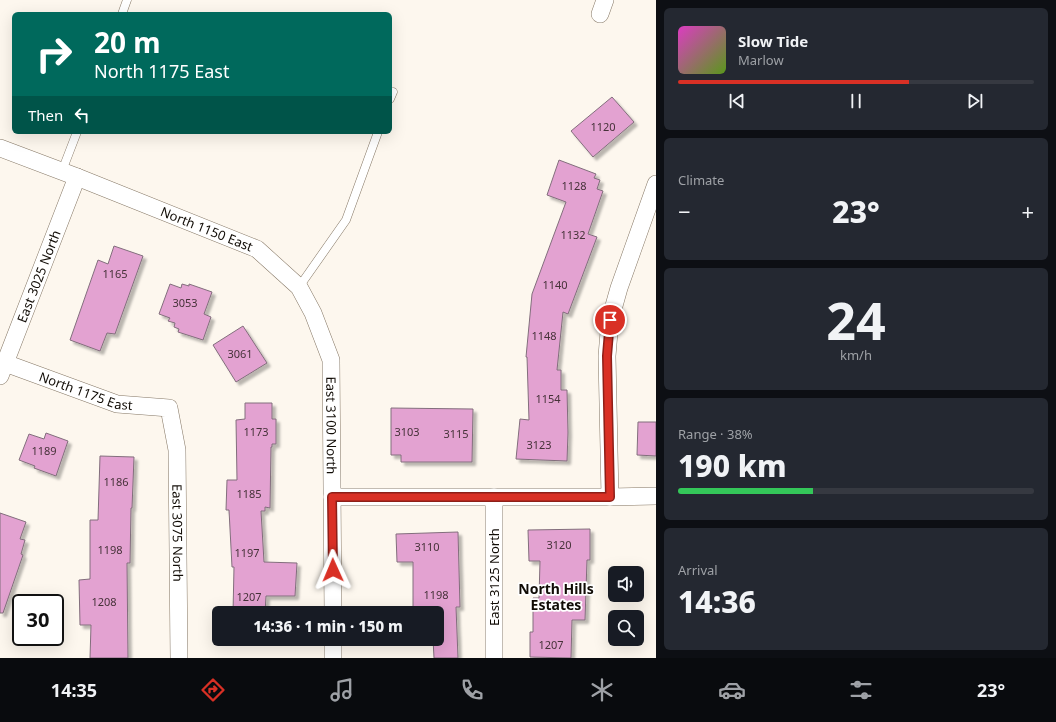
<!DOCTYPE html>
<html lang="en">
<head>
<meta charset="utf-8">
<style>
	:root { --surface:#171b24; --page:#242831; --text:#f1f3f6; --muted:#9ea1a6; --line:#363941; --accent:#d93025 }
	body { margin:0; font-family:"Noto Sans",sans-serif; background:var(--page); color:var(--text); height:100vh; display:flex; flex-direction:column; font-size:15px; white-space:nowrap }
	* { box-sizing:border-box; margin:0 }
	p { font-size:13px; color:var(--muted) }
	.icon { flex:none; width:22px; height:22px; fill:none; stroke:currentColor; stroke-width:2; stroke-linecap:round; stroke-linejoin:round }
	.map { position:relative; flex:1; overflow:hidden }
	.side { display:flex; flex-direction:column; gap:8px; padding:8px; background:#0d0f14; width:400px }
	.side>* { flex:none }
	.banner { position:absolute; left:12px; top:12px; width:380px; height:122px; border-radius:6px; box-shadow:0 4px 16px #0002; background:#00695c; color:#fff; overflow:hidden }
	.fabs { position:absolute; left:608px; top:566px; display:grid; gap:8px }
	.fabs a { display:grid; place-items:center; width:36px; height:36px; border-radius:6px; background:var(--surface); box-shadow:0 4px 16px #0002; font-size:20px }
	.speed { position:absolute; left:12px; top:594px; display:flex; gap:8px; font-size:20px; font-weight:700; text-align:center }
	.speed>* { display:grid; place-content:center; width:52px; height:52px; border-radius:50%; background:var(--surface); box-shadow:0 4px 16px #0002; line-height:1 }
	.speed .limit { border:2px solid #111; border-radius:6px; background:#fff; color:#111 }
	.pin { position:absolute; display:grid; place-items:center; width:34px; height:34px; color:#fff; margin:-17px; border:2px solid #fff; border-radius:50%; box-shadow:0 1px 4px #0007 }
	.me { position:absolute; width:44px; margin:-22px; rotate:359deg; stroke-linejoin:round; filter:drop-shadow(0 0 3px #0008) }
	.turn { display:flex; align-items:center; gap:14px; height:84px; padding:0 16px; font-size:18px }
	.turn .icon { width:52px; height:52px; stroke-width:2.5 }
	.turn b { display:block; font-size:28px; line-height:34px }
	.then { display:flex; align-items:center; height:38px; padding:0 16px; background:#0003; gap:8px; font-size:15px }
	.big { font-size:30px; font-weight:800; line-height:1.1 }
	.side .tile { flex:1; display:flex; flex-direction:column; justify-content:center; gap:6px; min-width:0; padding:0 14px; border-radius:6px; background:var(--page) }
	.side .dial { align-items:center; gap:0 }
	.dial b { font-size:52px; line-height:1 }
	.song { display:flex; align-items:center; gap:12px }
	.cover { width:48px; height:48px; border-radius:6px; background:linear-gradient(135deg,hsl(310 70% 55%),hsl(90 70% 35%)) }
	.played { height:4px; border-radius:2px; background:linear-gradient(90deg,var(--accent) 65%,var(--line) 65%) }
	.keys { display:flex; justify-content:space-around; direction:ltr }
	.heat { display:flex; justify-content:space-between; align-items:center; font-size:22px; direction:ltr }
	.charge { height:6px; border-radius:3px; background:linear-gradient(90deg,#34c759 38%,var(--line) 0) }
	.trip { position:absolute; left:212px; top:606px; width:232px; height:40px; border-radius:6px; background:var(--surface); box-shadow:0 4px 16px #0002; font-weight:800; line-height:40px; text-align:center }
	.menu { display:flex; height:64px; justify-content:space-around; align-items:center; background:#090b0e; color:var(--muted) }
	.menu .icon { width:28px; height:28px }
	.menu .current { color:var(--accent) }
	.menu b { font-size:18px; color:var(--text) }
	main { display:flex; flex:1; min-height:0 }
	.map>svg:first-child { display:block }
	.building { fill:#e3a2d1; stroke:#826e7c; filter:url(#shadow) }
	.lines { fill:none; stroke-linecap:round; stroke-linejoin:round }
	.service-casing { stroke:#867866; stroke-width:9 }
	.minor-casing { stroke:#867866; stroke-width:18 }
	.service { stroke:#fff; stroke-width:8 }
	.minor { stroke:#fff; stroke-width:17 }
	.route-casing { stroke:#8d1f18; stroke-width:10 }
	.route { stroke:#d93025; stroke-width:7 }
	.labels { text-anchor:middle; stroke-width:3.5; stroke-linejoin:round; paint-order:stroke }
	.number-label { font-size:11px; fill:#463239 }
	.street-label { font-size:13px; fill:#110c06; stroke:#fff }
	.neighbourhood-label { font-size:14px; font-weight:bold; fill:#110c06; stroke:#fff }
</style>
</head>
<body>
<main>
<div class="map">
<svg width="656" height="658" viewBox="0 0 656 658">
	<defs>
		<filter id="shadow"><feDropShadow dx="3.5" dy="3.5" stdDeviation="1" flood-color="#0004"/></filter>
	</defs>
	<rect width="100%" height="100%" fill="#fdf7ee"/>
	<path class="building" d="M612,97L634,122L593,157L571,131Z
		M559,160L596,174L594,178L600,180L597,189L603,191L588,234L597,237L568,314L563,312L557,370H561V390H567L568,433L567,461L516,459L520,419L529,420L527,357H526L532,294L566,202L547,195Z
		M114,246L143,256L115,334L107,333L100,351L70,340L98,260L108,264Z
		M170,284L181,288L182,284L189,286V284L212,292L204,314L211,317L203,340L178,332L179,329L174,327L175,323L168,321L170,318L159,314Z
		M243,326L267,363L236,382L213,345Z
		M245,403H272V419H276V444H272V447H271L270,508L265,507V511H261L264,562L297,563L295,596H266L265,613H233L234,567H232L229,510H226L227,480H237L236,420L245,419Z
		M391,408L473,409L472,462H401V455H391Z
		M638,422H656V456L637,455Z
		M46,433L68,441L56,476L34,468L35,466L19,460L29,434L44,439Z
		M100,456L134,457L132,508H131L130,563H127L128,658H90L91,625H80L79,580L90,579V520H98Z
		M0,513L26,522L20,539L25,540L21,554L23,555L3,613H0Z
		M590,529V560H587L585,620H572L571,658L530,657V632H533V598H539L540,561H529L528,530Z
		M458,532L460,607H456L458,658H434L433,639H437V613H413V562H397L396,534Z"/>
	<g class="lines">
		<g class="service-casing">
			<path id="service" d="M122,14L127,0
				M390,99L393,92
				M62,171L77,132
				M299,287L346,220L378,132"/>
		</g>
		<g class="minor-casing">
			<g id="minor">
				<path d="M600,14L605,0"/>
				<path id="s1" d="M0,148L77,177L257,249L299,287L313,313L331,360L333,613"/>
				<path id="s2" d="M5,363L117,404L169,408L177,450L179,658"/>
				<path id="s3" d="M0,376L77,177"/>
				<path d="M332,497H610L656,496"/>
				<path d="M494,497V658"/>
				<path d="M610,497L607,356L610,320L619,288L656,184"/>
				<path d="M333,639V658"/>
			</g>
		</g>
		<use href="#service" class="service"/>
		<use href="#minor" class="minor"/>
	</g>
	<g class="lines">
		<g class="route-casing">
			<path id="route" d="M333,570L332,497H610L607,356L610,320"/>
		</g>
		<use href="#route" class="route"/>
	</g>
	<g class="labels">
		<g class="number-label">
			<text x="603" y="131">1120</text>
			<text x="574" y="190">1128</text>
			<text x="573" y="239">1132</text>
			<text x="115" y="278">1165</text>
			<text x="555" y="289">1140</text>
			<text x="185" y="307">3053</text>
			<text x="544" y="340">1148</text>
			<text x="240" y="358">3061</text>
			<text x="548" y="403">1154</text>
			<text x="256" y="436">1173</text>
			<text x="407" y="436">3103</text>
			<text x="456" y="438">3115</text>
			<text x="539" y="449">3123</text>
			<text x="44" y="455">1189</text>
			<text x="116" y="486">1186</text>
			<text x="249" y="498">1185</text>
			<text x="559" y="549">3120</text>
			<text x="427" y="551">3110</text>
			<text x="110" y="554">1198</text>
			<text x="247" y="557">1197</text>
			<text x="436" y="599">1198</text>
			<text x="249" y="601">1207</text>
			<text x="104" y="606">1208</text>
			<text x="551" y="649">1207</text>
		</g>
		<g class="street-label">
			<text dy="5" stroke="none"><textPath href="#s1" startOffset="222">North 1150 East</textPath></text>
			<text dy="5" stroke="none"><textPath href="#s3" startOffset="107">East 3025 North</textPath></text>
			<text dy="5" stroke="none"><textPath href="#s2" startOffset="86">North 1175 East</textPath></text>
			<text dy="5" stroke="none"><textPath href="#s1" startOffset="478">East 3100 North</textPath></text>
			<text dy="5" stroke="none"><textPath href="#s2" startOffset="297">East 3075 North</textPath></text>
			<text transform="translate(494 577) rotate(-90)" y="5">East 3125 North</text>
		</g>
		<g class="neighbourhood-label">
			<text x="556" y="594">North Hills<tspan x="556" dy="16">Estates</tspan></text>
		</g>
	</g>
</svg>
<div class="fabs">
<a><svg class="icon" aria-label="sound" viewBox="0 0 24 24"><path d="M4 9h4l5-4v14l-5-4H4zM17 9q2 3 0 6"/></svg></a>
<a><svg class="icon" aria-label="search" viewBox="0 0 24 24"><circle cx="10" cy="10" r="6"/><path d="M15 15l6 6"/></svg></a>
</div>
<div class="speed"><div class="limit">30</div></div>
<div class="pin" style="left:610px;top:320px;background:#d93025"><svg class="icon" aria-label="arrive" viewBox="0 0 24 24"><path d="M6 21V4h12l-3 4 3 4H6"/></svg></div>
<svg class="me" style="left:333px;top:570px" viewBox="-20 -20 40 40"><path d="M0-17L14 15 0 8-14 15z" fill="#d93025" stroke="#fff" stroke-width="4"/></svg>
<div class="trip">14:36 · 1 min · 150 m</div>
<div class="banner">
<div class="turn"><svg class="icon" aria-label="right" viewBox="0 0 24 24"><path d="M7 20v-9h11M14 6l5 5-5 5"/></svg><div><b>20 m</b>North 1175 East</div></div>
<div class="then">Then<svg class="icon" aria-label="left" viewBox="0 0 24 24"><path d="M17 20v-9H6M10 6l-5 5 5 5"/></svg></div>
</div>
</div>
<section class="side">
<div class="tile">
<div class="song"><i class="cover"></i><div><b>Slow Tide</b><p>Marlow</p></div></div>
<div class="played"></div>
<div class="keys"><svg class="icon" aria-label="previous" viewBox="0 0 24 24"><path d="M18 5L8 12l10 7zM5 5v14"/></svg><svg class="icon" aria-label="pause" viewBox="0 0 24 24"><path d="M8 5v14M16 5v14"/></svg><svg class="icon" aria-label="next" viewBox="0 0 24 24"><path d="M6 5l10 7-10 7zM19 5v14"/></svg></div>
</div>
<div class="tile"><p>Climate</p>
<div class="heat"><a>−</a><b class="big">23°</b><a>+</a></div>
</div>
<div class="tile dial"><b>24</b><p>km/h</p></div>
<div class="tile"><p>Range · 38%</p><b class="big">190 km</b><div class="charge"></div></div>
<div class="tile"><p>Arrival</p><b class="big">14:36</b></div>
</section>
</main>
<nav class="menu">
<b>14:35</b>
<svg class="icon current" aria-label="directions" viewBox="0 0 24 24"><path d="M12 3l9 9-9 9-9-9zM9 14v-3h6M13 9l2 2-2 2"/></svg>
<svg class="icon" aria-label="music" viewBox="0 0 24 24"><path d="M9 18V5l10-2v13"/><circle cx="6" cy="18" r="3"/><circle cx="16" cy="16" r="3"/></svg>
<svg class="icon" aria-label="phone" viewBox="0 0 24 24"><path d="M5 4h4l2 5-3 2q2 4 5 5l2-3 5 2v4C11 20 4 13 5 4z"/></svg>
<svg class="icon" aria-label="climate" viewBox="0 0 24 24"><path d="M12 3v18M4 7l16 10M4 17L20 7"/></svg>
<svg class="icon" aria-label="car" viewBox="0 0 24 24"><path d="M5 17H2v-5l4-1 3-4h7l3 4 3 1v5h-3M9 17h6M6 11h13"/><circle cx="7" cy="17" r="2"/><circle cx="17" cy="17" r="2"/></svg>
<svg class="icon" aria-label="filters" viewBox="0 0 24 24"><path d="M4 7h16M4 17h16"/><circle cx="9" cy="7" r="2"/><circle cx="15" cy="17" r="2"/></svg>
<b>23°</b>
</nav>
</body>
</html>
